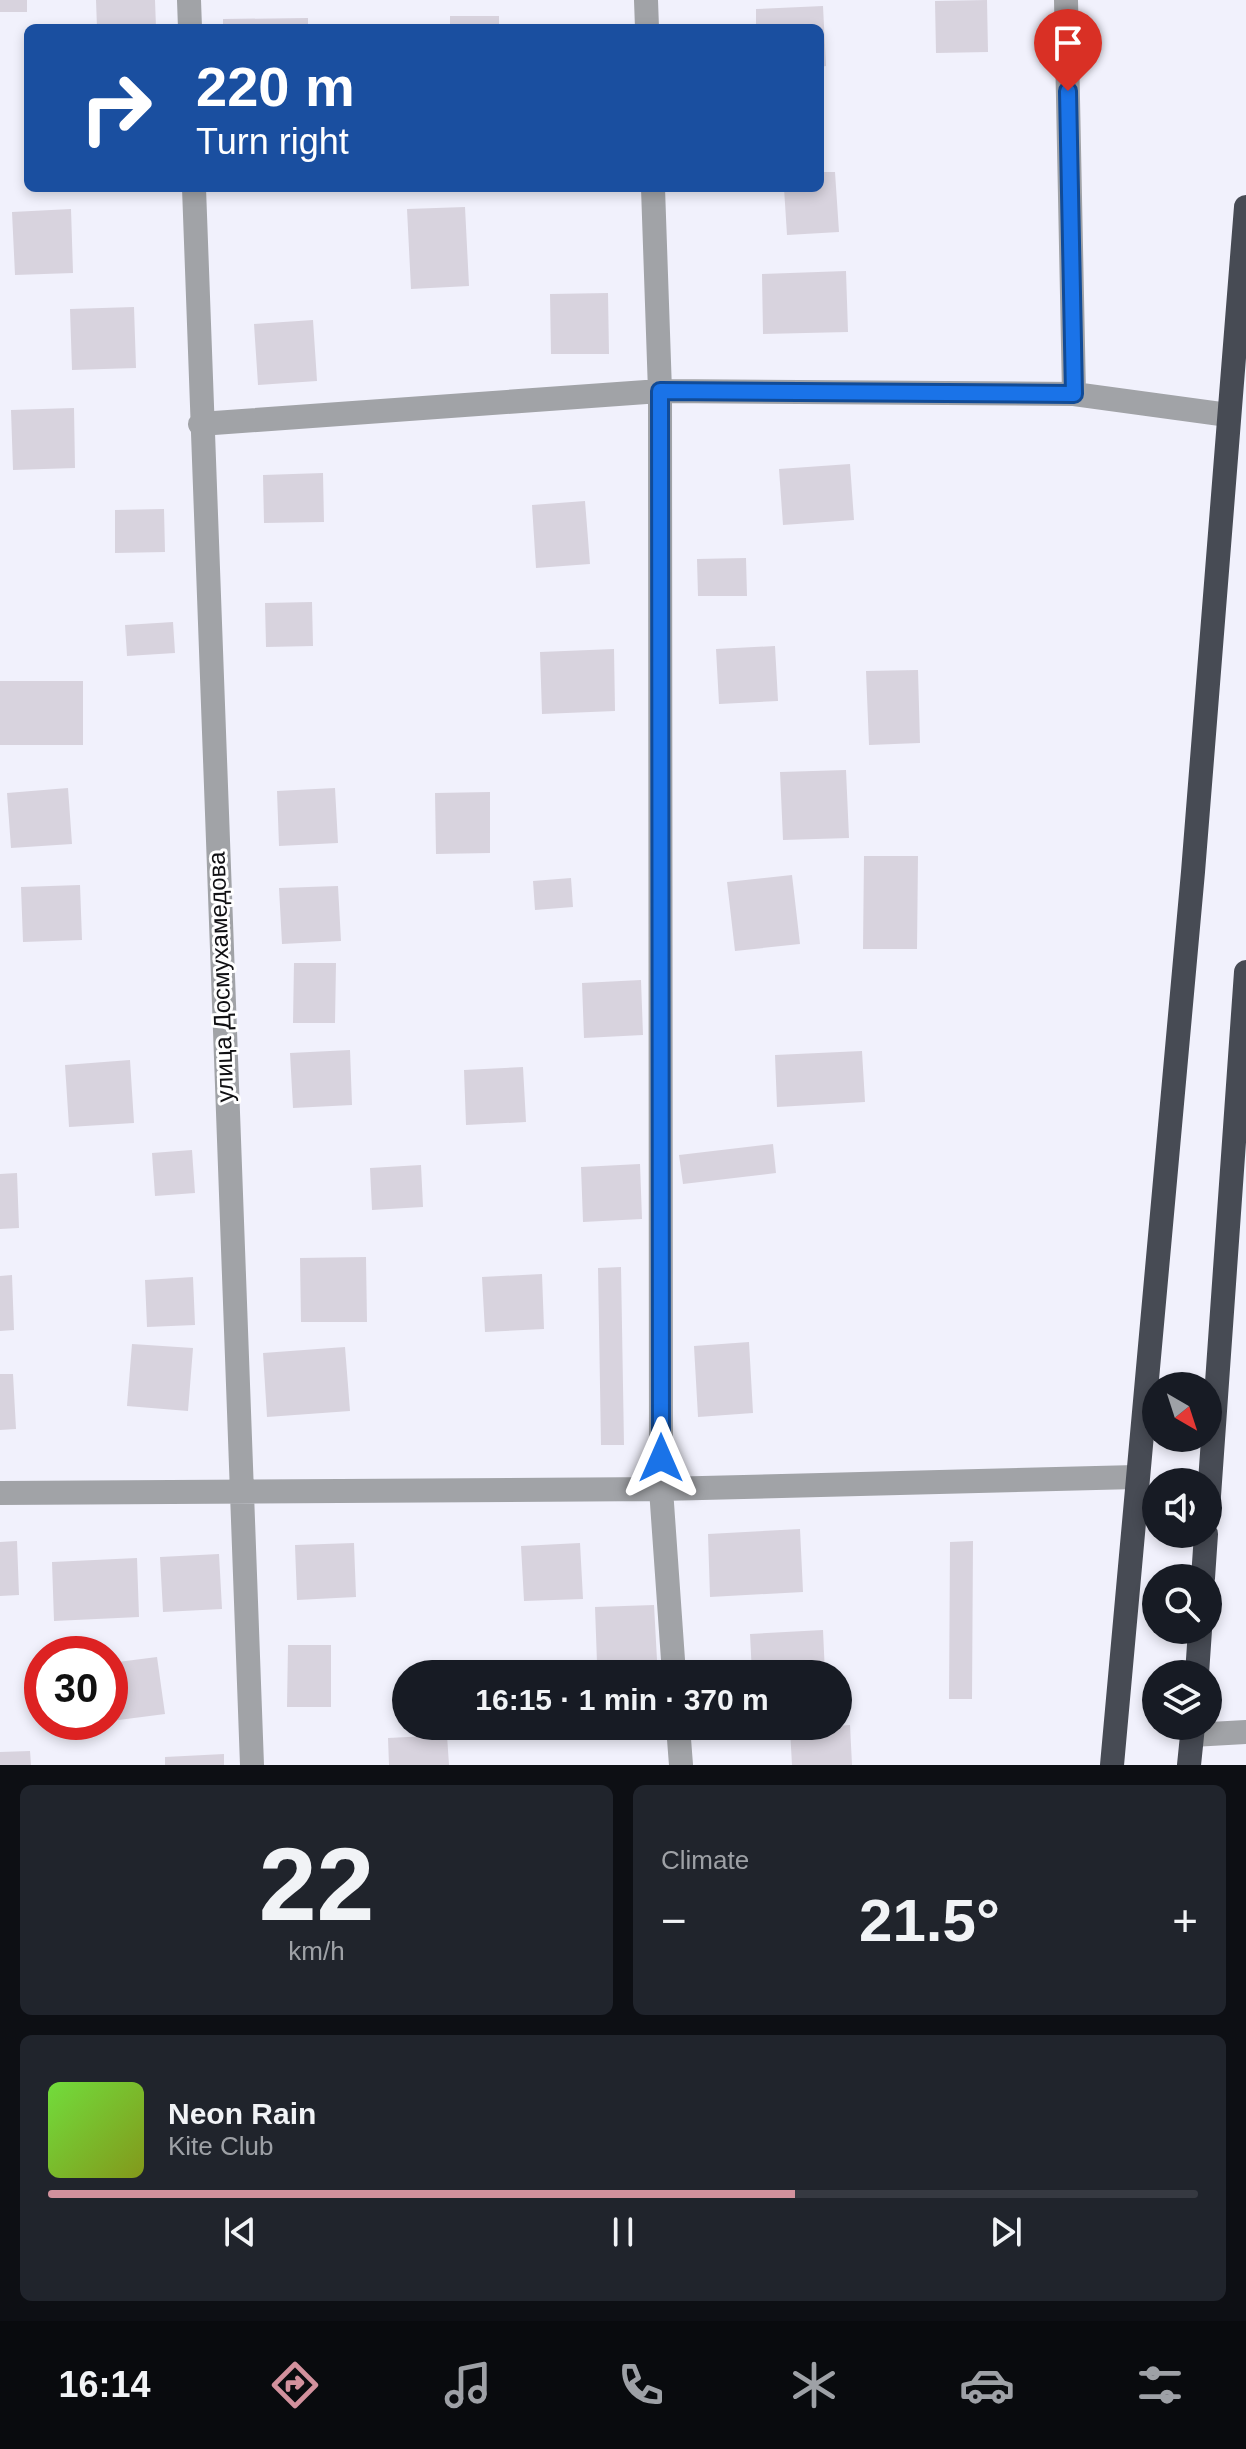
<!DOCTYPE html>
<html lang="en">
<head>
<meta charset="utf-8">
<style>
	:root { --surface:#171b24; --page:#20242c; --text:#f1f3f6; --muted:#9ea1a6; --line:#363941; --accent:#d2919d }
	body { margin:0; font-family:Helvetica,sans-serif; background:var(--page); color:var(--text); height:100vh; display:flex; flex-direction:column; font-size:30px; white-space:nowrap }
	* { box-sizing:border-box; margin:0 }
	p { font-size:26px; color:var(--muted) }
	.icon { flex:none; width:44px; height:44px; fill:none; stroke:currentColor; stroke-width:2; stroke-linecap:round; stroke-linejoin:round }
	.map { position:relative; height:1765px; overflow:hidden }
	.drawer { display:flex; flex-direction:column; gap:20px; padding:20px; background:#0d0f14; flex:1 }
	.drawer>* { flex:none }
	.guide { position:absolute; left:24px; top:24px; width:800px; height:168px; border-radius:12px; box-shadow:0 4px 12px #0003; background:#1a4fa0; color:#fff; overflow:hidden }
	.needle { width:52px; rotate:141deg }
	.controls { position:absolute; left:1142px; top:1372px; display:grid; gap:16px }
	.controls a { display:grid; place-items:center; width:80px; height:80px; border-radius:50%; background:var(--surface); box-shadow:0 4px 12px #0003; font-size:40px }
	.speed { position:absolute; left:24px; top:1636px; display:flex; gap:16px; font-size:40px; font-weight:700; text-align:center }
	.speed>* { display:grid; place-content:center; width:104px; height:104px; border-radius:50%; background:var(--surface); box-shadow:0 4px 12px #0003; line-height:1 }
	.speed .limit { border:12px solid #d22; background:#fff; color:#111 }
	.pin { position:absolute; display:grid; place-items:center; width:68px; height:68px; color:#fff; margin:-82px -34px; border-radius:50% 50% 50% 0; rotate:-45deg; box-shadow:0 0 8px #0007 }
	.pin .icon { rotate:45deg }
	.me { position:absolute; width:88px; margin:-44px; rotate:0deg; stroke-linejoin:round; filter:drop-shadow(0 0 6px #0008) }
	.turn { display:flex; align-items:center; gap:28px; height:168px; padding:0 40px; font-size:36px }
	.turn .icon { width:104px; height:104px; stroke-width:2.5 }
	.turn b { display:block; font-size:56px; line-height:68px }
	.big { font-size:60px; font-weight:700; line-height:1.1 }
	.drawer .widget { flex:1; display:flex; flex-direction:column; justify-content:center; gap:12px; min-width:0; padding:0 28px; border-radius:12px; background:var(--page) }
	.drawer .dial { align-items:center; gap:0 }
	.dial b { font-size:104px; line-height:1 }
	.song { display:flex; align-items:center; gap:24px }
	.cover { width:96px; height:96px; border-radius:12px; background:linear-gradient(135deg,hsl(100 70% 55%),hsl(70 70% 35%)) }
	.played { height:8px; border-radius:4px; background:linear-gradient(90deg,var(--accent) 65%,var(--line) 65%) }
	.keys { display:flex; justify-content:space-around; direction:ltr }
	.heat { display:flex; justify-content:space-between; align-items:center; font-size:44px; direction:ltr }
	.drawer .tiles { flex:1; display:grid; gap:20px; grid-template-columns:1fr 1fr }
	.widget:last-child { grid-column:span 2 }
	.trip { position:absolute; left:392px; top:1660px; width:460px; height:80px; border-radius:40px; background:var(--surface); box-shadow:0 4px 12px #0003; font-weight:700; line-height:80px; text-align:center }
	.menu { display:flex; height:128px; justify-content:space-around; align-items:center; background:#090b0e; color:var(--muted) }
	.menu .icon { width:56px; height:56px }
	.menu .active { color:var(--accent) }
	.menu b { font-size:36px; color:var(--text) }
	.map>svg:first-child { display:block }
	.building { fill:#d8d3de }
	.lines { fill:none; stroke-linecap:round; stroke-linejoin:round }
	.street { stroke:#a1a3a7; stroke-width:24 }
	.highway { stroke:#474b54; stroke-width:24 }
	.route-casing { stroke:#114b97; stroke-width:20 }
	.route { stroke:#1a73e8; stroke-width:14 }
	.labels { text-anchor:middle; stroke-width:6; stroke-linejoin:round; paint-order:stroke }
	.street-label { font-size:24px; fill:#101013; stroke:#fff }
</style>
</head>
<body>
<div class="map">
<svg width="1246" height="1765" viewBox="0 0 1246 1765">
	<rect width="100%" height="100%" fill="#f1f1fc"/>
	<path class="building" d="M0,0H27V12H0Z
		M96,0H155L156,28H97Z
		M987,0L988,52L936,53L935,1Z
		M823,6L826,66L820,67V28H756V9Z
		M450,16H499V28H450Z
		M308,18V28H223V19Z
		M820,172H835L839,232L787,235L784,188H820Z
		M465,207L469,286L411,289L407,209Z
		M71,209L73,273L15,275L12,212Z
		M846,271L848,332L763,334L762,274Z
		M608,293L609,354H551L550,294Z
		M134,307L136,368L72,370L70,309Z
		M313,320L317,381L258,385L254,324Z
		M74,408L75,468L13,470L11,410Z
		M850,464L854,520L783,525L779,469Z
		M323,473L324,522L264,523L263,475Z
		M585,501L590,564L536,568L532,505Z
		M164,509L165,552L115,553V510Z
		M746,558L747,596H698L697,559Z
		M312,602L313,646L266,647L265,603Z
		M173,622L175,653L127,656L125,625Z
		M775,646L778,701L719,704L716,649Z
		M614,649L615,711L542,714L540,652Z
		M918,670L920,743L869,745L866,671Z
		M0,681H83V745H0Z
		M846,770L849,838L783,840L780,772Z
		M68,788L72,844L11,848L7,793Z
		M335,788L338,843L279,846L277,791Z
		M490,792V853L436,854L435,793Z
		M864,856H918L917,949H863Z
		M792,875L800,944L735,951L727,882Z
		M571,878L573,907L535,910L533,881Z
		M80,885L82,940L23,942L21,887Z
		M338,886L341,941L282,944L279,888Z
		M294,963H336L335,1023H293Z
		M641,980L643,1035L584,1038L582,983Z
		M350,1050L352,1105L293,1108L290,1053Z
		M862,1051L865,1102L777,1107L775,1055Z
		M130,1060L134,1123L69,1127L65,1065Z
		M523,1067L526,1122L466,1125L464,1070Z
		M773,1144L776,1173L683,1184L679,1155Z
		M192,1150L195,1193L155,1196L152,1153Z
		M640,1164L642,1219L583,1222L581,1167Z
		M421,1165L423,1207L372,1210L370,1168Z
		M17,1173L19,1228L0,1229V1174Z
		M366,1257L367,1322H301L300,1258Z
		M621,1267L624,1445H601L598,1268Z
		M542,1274L544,1329L485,1332L482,1277Z
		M12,1275L14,1330L0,1331V1276Z
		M193,1277L195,1325L147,1327L145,1280Z
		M749,1342L753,1413L698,1417L694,1346Z
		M132,1344L193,1348L188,1411L127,1406Z
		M345,1347L350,1411L267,1417L263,1353Z
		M0,1374H13L16,1429L0,1430Z
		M800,1529L803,1592L710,1597L708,1534Z
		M17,1541L19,1595L0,1596V1542Z
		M973,1541L972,1699H949L950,1542Z
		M354,1543L356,1597L297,1600L295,1545Z
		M580,1543L583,1599L524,1601L521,1546Z
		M219,1554L222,1609L163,1612L160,1557Z
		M137,1558L139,1617L54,1621L52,1562Z
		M654,1605L657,1660L597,1663L595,1607Z
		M823,1630L825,1674H752L750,1634Z
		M288,1645H331V1707H287Z
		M157,1657L165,1714L111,1721L110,1663Z
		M850,1725L852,1765H792L790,1729Z
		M447,1735L449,1765H389L388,1738Z
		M30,1751L31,1765H0V1752Z
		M224,1754V1765H165V1757Z"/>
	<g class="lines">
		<path class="street" d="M189,0L190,28
			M646,0L647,28
			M1066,0L1074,394
			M194,188L252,1765
			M653,188L660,391L661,1489L674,1674
			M200,424L660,391L1074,394L1228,415
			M0,1493L661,1489L1136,1477
			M678,1726L681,1765
			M1192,1735L1246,1732"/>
		<path class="highway" d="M1208,1510L1246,972
			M1203,1578L1206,1534
			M1197,1674L1200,1630
			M1112,1765L1193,872L1246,207
			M1189,1765L1193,1726"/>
	</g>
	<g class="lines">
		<g class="route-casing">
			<path id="route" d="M661,1458L660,391L1074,394L1068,91"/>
		</g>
		<use href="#route" class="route"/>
	</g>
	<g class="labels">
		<g class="street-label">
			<text transform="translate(221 977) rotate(-92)" y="8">улица Досмухамедова</text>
		</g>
	</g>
</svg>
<div class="controls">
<a><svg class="needle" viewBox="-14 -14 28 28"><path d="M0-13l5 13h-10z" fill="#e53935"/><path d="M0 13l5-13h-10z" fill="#9ea1a6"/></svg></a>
<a><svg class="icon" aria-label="sound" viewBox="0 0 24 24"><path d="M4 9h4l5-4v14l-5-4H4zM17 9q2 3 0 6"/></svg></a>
<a><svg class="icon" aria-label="search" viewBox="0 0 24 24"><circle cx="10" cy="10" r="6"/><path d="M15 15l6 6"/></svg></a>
<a><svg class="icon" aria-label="layers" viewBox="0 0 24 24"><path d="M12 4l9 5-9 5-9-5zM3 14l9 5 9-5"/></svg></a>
</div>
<div class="speed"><div class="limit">30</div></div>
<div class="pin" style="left:1068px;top:91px;background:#d93025"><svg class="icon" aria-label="arrive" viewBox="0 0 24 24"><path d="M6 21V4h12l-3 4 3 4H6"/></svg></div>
<svg class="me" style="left:661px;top:1458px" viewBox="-20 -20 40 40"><path d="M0-17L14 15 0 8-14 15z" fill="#1a73e8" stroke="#fff" stroke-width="4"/></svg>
<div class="trip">16:15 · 1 min · 370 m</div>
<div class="guide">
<div class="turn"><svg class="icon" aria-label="right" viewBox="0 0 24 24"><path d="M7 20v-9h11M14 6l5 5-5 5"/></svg><div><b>220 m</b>Turn right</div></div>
</div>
</div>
<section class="drawer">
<div class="tiles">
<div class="widget dial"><b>22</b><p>km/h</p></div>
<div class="widget"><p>Climate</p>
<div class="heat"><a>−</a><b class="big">21.5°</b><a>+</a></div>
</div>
<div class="widget">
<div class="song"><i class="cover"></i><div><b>Neon Rain</b><p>Kite Club</p></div></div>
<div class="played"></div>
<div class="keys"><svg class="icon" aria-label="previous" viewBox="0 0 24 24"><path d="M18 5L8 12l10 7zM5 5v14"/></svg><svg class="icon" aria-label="pause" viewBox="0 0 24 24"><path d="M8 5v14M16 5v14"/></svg><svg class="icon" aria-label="next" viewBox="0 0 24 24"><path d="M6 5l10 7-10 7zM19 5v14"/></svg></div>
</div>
</div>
</section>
<nav class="menu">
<b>16:14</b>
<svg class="icon active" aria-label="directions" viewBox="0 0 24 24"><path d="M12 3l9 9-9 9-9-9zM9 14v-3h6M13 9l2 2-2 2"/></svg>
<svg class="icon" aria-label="music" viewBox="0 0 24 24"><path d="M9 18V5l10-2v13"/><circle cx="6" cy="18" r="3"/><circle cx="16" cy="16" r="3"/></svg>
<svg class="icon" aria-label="phone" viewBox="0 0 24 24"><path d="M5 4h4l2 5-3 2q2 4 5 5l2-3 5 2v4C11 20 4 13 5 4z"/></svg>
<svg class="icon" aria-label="climate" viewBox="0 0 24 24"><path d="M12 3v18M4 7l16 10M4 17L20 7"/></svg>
<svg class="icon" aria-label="car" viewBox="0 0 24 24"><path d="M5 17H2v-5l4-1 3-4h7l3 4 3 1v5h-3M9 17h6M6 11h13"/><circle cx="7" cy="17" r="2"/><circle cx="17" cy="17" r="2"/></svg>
<svg class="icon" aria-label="filters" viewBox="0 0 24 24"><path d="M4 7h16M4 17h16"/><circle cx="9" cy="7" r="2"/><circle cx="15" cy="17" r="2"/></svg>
</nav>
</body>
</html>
